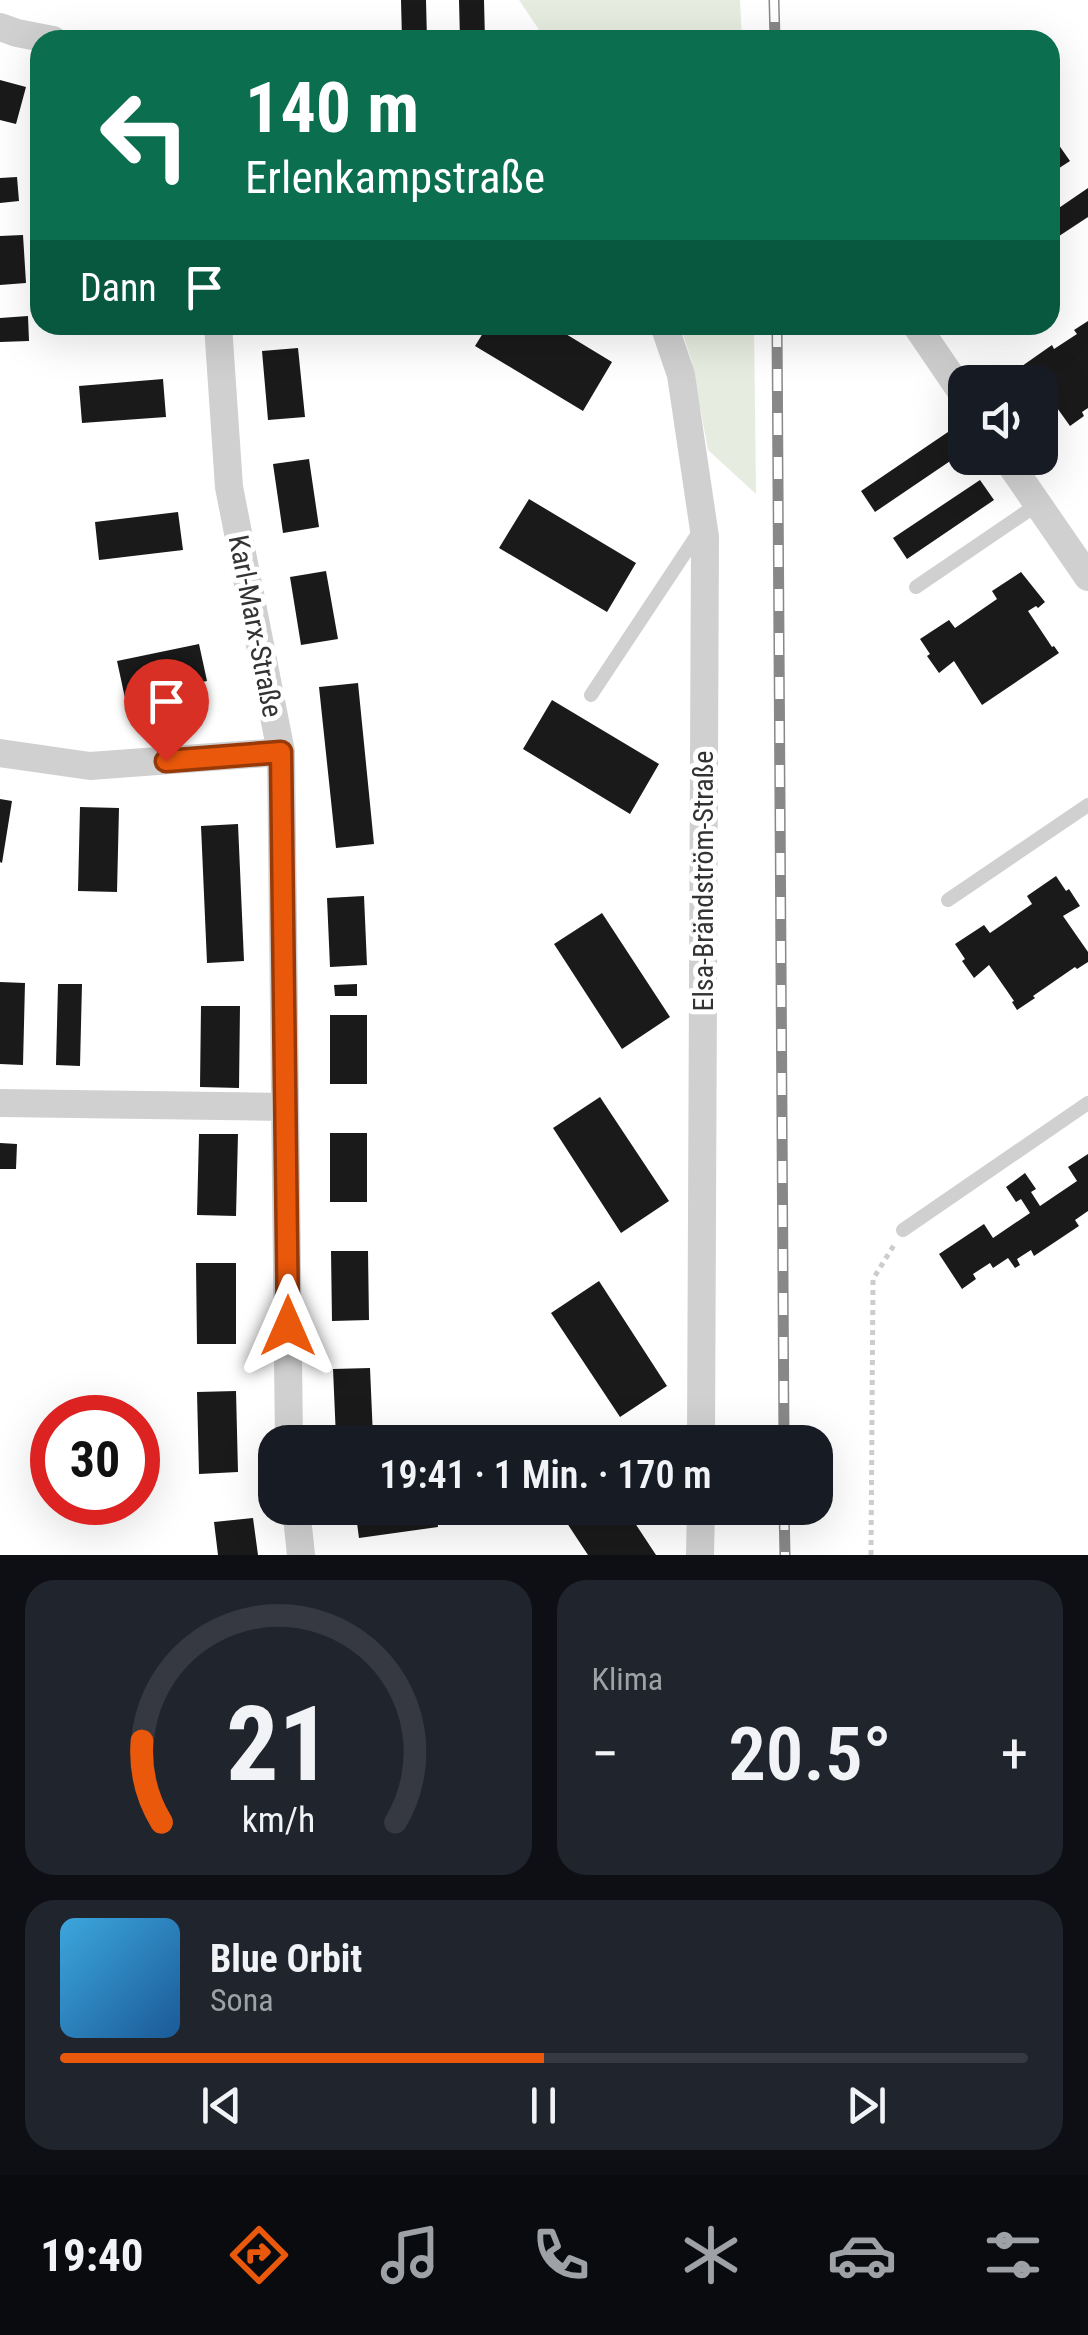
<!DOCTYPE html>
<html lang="de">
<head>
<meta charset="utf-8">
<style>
	:root { --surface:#171b24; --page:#20242c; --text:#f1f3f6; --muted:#9ea1a6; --line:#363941; --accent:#ea580c }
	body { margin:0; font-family:"Roboto Condensed",sans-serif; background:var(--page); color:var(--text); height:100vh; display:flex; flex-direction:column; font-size:38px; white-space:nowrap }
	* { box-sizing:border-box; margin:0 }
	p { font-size:32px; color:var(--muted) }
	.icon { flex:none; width:55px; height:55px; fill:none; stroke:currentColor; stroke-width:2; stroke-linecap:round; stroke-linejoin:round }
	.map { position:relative; height:1555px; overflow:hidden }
	.drawer { display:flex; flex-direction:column; gap:25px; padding:25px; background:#0d0f14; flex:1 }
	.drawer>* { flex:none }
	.banner { position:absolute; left:30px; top:30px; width:1030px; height:305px; border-radius:30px; box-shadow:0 10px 40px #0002; background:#0b6e4f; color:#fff; overflow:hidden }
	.fabs { position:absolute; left:948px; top:365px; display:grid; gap:20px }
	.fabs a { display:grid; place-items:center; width:110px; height:110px; border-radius:20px; background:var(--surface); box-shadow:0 10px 40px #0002; font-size:50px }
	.speed { position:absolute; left:30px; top:1395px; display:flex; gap:20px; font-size:50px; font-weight:700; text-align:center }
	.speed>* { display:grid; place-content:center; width:130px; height:130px; border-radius:50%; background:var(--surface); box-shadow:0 10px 40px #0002; line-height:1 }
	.speed .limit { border:15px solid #d22; background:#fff; color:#111 }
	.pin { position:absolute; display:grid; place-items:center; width:85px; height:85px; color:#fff; margin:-102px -42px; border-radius:50% 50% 50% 0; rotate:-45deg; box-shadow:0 0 10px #0007 }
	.pin .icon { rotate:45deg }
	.me { position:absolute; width:110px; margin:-55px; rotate:0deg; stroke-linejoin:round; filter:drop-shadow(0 0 8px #0008) }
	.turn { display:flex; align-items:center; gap:35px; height:210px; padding:0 50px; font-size:45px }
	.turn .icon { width:130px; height:130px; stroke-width:2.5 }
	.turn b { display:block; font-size:70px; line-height:85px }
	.then { display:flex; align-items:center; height:95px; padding:0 50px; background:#0003; gap:20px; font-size:38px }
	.big { font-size:75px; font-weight:600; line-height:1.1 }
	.drawer .tile { flex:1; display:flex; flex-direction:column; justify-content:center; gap:15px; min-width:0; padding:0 35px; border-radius:30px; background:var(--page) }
	.drawer .dial { align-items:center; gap:0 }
	.dial svg { height:260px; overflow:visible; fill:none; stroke:var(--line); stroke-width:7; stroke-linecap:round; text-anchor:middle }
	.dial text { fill:var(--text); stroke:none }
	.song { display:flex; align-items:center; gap:30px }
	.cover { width:120px; height:120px; border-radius:15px; background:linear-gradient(135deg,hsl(200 70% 55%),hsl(210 70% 35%)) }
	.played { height:10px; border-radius:5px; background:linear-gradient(90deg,var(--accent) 50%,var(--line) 50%) }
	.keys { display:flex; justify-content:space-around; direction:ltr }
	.heat { display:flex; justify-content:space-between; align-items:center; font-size:55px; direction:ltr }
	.drawer .tiles { flex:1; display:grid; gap:25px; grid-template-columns:1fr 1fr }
	.tile:last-child { grid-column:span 2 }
	.trip { position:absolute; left:258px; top:1425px; width:575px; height:100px; border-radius:30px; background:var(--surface); box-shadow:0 10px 40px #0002; font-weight:600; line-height:100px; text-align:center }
	.menu { display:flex; height:160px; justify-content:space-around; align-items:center; background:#090b0e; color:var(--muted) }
	.menu .icon { width:70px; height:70px }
	.menu .current { color:var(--accent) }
	.menu b { font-size:45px; color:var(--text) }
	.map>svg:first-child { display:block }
	.green { fill:#e6ecdf }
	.building { fill:#1a1a1a }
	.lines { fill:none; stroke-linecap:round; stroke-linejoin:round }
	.path { stroke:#cdcdcd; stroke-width:5; stroke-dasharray:5 5; stroke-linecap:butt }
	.service { stroke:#d0d0d0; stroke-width:14 }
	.minor { stroke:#d0d0d0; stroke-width:28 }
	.rail-casing { stroke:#888; stroke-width:11 }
	.rail { stroke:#fff; stroke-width:8; stroke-dasharray:22; stroke-linecap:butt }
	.route-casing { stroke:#983908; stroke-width:25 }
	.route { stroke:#ea580c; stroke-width:18 }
	.labels { text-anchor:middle; stroke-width:10; stroke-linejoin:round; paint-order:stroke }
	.street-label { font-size:28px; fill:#333; stroke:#fff }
</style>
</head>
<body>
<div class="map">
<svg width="1088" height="1555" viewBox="0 0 1088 1555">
	<rect width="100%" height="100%" fill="#fff"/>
	<path class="green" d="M519,0H740L742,40H546Z
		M680,325H754L756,494L708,450L691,359Z"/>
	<path class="building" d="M401,0H426L427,40H402Z
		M459,0H484L485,40H460Z
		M291,30L292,40H253V31Z
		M0,80L26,87L16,124L0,120Z
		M1056,141L1070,161L1050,174V145Z
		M17,177L19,201L0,203V178Z
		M1088,188V217L1050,242V214Z
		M23,235L26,283L0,285V236Z
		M28,316L29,341L0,342V318Z
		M1088,321V408L1082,412L1084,416L1070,426L1045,391L1040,395V382H1022L1015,371L1052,345L1054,349L1077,334L1074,330Z
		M488,325H551L612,362L583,411L475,346Z
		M298,348L305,417L268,420L262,351Z
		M163,379L166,417L82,423L79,386Z
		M948,432L962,453L875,512L861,491Z
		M309,459L319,527L283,533L273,464Z
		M980,480L994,500L907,559L893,538Z
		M529,499L636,563L607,612L499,548Z
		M178,512L183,550L99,560L95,522Z
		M326,571L338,639L301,645L290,577Z
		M1021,572L1045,602L1038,608L1036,606L1028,611L1052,647L1054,646L1059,653L982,705L954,661L939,673L927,656L930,654L920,639L949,620L955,628L997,599L992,591Z
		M199,644L207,681L125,698L117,661Z
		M358,683L374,844L336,848L319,687Z
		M552,700L659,764L630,814L523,749Z
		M0,799L12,801L2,863L0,862Z
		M80,807L119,808L117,892L78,891Z
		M238,824L244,961L207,963L201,826Z
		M1056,876L1066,891L1069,889L1080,906L1063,916L1088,952V962L1077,969L1075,967L1033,996L1035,998L1017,1010L1012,1002L1014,1001L989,965L974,978L962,961L965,959L955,944L984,925L990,933L1032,904L1027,896Z
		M364,896L367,965L330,967L327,898Z
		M602,913L670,1017L622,1049L554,944Z
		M0,982L25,983L23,1065L0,1064Z
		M58,984H82L80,1066L56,1065Z
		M357,984V996H335L334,985Z
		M201,1006H240L239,1088L200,1087Z
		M330,1015H367V1084H330Z
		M600,1097L669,1201L621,1233L553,1128Z
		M330,1133H367V1202H330Z
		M199,1134H238L236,1216L197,1215Z
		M0,1143L17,1144L16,1169H0Z
		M1088,1154V1211L1075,1220L1079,1226L1034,1256L1031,1250L1017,1259L1020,1265L1015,1268L1008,1258L993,1268L990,1263L973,1274L976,1279L962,1289L939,1254L984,1224L993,1238L1030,1213L1021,1199L1016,1202L1006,1187L1025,1173L1036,1189L1031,1192L1040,1206L1077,1181L1068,1167Z
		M331,1251H368L369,1320L332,1321Z
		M196,1263H236V1344H197Z
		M599,1281L667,1386L620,1417L551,1313Z
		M370,1368L373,1437L336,1438L333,1369Z
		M236,1391L238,1472L199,1474L197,1392Z
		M355,1508H436L438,1527L359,1538Z
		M557,1508H625L656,1555H588Z
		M253,1518L258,1555H218L214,1522Z"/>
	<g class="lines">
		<path class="path" d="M871,1555L873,1279L894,1245"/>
		<path class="service" d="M916,587L1038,504
			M591,695L701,529
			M948,900L1088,805
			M903,1230L1088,1103"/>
		<path class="minor" d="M0,27L17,33L53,40
			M218,325L229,487L281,752L289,1442
			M664,325L681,375L705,537L701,1442
			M916,325L965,397
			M1006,458L1088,577
			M0,753L90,766L281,752
			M0,1103L285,1107
			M296,1508L301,1555
			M700,1555L701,1508"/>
		<g class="rail-casing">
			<path id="rail" d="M774,0L775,40
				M777,325L784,1442
				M784,1508L785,1555"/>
		</g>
		<use href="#rail" class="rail"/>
	</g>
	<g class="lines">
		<g class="route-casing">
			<path id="route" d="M166,761L281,752L288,1326"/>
		</g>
		<use href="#route" class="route"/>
	</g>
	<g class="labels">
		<g class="street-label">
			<text transform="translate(256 626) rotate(79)" y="10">Karl-Marx-Straße</text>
			<text transform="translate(703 881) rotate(-90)" y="10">Elsa-Brändström-Straße</text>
		</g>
	</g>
</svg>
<div class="fabs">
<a><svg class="icon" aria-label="sound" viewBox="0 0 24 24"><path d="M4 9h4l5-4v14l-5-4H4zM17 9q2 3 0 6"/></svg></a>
</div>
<div class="speed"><div class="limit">30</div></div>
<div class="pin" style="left:166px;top:761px;background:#d93025"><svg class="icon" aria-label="arrive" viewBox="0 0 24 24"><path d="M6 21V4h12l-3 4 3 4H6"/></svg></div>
<svg class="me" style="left:288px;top:1326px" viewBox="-20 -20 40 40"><path d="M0-17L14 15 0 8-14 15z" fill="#ea580c" stroke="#fff" stroke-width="4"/></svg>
<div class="trip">19:41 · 1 Min. · 170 m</div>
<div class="banner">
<div class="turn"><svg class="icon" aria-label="left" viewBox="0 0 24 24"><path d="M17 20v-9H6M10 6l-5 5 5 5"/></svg><div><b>140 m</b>Erlenkampstraße</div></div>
<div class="then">Dann<svg class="icon" aria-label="arrive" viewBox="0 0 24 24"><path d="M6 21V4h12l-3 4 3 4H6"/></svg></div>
</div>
</div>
<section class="drawer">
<div class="tiles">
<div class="tile dial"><svg viewBox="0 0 100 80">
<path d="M14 69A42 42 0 1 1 86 69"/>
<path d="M14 69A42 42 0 0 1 8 44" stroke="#ea580c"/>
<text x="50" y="56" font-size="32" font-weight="700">21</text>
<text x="50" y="72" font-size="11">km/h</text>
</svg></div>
<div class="tile"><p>Klima</p>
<div class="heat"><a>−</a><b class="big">20.5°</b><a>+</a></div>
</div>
<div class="tile">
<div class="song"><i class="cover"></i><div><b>Blue Orbit</b><p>Sona</p></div></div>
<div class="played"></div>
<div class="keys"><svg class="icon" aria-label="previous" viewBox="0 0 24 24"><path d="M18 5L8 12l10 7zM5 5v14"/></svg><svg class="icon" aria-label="pause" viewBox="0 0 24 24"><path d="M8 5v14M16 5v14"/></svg><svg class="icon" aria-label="next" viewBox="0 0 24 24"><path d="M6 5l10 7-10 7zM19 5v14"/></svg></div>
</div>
</div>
</section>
<nav class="menu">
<b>19:40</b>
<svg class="icon current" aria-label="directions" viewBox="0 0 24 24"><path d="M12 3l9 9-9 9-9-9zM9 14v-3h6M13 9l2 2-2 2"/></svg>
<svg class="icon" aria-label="music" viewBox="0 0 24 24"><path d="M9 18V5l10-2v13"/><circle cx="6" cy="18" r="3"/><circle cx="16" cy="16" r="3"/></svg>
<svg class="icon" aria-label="phone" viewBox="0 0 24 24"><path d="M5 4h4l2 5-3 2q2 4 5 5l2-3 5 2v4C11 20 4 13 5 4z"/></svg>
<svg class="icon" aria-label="climate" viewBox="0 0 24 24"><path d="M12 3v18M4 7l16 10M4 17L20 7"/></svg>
<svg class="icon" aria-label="car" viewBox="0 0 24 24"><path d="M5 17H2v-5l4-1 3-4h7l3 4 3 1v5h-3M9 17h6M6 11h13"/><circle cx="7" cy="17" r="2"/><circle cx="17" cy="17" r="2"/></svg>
<svg class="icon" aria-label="filters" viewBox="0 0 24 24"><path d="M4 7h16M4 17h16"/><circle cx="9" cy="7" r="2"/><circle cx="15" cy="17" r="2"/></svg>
</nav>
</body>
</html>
